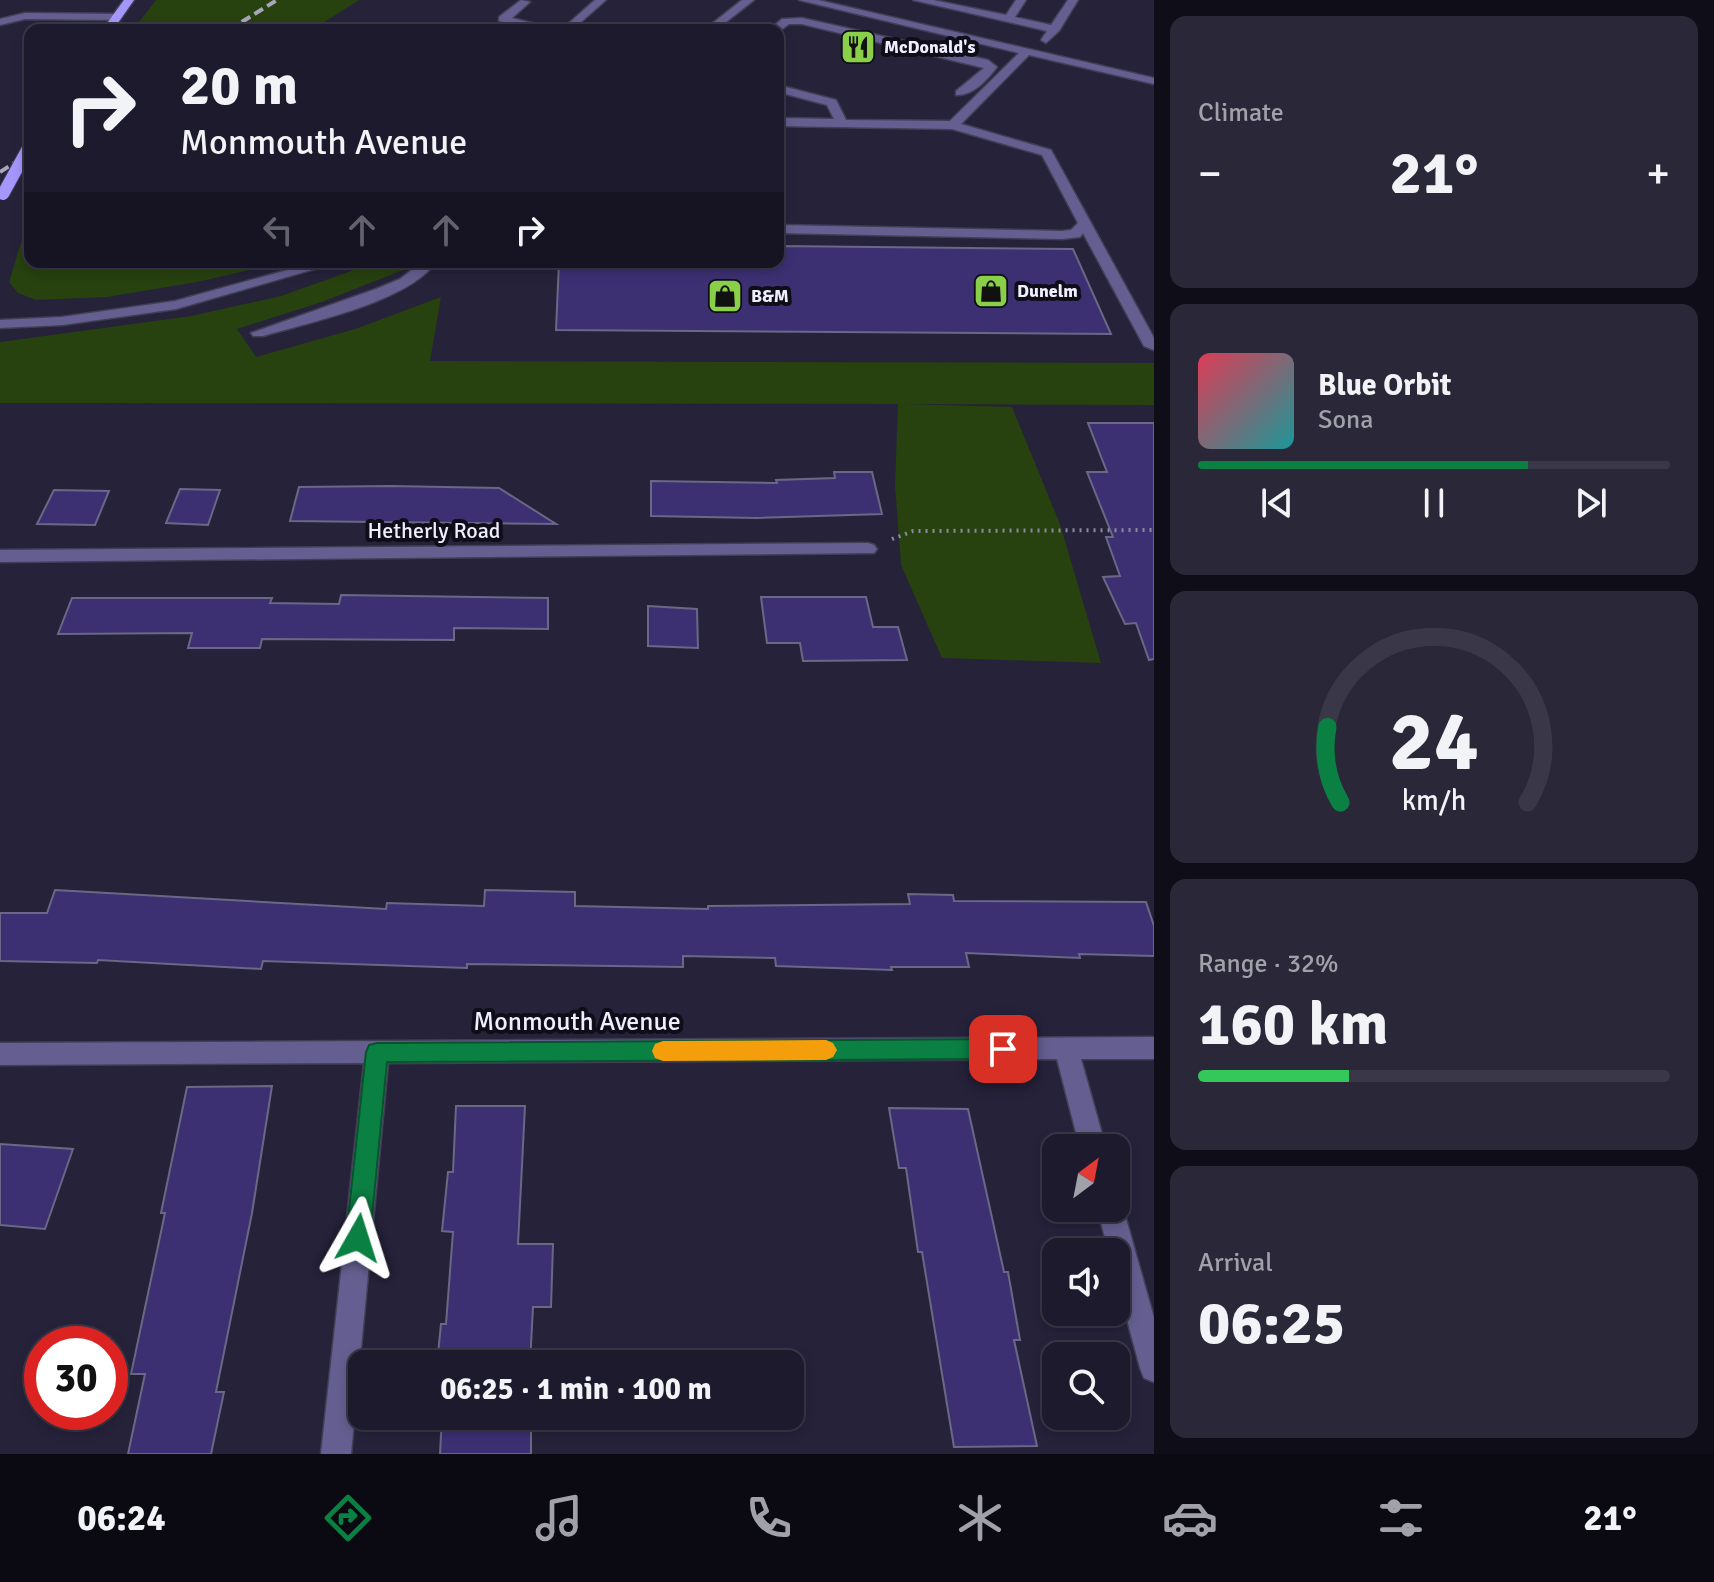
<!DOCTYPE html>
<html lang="en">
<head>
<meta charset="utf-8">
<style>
	:root { --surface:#1c1a2c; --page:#292738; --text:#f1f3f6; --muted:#a0a1a9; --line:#3a3848; --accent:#0b8043 }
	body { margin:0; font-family:Signika,sans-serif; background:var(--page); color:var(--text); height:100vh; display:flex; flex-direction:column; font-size:30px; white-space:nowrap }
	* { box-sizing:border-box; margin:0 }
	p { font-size:26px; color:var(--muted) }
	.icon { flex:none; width:44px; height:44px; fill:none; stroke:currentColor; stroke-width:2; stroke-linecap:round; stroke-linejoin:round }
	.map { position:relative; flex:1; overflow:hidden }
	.details { display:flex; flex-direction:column; gap:16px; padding:16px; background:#0f0e18; width:560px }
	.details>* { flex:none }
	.top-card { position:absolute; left:24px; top:24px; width:760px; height:244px; border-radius:16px; box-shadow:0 4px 12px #0003,0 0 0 2px var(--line); background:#1c1a2c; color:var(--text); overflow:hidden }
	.needle { width:52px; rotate:32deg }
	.tools { position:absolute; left:1042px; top:1134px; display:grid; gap:16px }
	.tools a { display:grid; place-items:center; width:88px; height:88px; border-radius:16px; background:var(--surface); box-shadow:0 4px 12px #0003,0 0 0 2px var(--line); font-size:40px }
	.speed { position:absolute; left:24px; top:1326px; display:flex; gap:16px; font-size:40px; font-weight:700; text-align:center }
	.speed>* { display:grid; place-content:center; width:104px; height:104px; border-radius:50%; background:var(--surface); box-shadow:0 4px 12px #0003,0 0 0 2px var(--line); line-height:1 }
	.speed .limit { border:12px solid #d22; background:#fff; color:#111 }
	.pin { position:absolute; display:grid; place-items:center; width:68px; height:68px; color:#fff; margin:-34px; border-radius:16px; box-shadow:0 4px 12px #0006 }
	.me { position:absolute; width:88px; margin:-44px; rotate:6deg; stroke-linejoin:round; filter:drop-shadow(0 0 6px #0008) }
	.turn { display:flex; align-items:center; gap:28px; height:168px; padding:0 24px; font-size:36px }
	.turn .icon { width:104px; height:104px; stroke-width:2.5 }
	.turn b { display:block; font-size:56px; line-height:68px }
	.lanes { display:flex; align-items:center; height:76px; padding:0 24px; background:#0003; justify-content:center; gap:40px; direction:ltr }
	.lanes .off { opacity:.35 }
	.big { font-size:60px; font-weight:700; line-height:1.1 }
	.details .tile { flex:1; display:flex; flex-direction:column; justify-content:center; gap:12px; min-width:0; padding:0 28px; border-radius:16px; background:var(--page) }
	.details .dial { align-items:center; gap:0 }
	.dial svg { height:208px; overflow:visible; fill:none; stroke:var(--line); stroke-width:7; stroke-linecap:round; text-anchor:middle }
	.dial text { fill:var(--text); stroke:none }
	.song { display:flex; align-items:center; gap:24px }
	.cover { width:96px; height:96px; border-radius:12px; background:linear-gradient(135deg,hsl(350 70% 55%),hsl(180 70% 35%)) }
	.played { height:8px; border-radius:4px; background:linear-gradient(90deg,var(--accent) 70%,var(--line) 70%) }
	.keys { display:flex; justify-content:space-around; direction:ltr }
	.heat { display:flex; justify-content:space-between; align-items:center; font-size:44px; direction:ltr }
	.charge { height:12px; border-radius:6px; background:linear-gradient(90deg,#34c759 32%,var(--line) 0) }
	.trip { position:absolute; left:348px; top:1350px; width:456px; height:80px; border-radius:16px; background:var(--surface); box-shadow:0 4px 12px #0003,0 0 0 2px var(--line); font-weight:700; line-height:80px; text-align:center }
	.tab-bar { display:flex; height:128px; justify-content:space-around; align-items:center; background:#0b0a12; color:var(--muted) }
	.tab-bar .icon { width:56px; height:56px }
	.tab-bar .selected { color:var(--accent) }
	.tab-bar b { font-size:36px; color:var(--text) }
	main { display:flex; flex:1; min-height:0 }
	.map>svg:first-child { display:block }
	.green { fill:#27410f }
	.building { fill:#3c3073; stroke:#6a6885; stroke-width:2 }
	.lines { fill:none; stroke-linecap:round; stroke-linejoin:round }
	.minor-casing { stroke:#413f56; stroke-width:3 }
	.major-casing { stroke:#413f56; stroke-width:3 }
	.path { stroke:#8b899d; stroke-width:4; stroke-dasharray:2 5; stroke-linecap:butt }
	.minor { fill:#645f90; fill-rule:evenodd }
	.major { fill:#a397fc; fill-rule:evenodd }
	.rail { stroke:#a8a6ba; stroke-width:4; stroke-dasharray:10 5; stroke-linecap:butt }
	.major-bridge-casing { stroke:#413f56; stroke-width:14; stroke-linecap:butt }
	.major-bridge { stroke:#a397fc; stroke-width:12 }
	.route { fill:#0b8043; stroke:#07532c; stroke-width:2 }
	.slow { fill:#f59e0b }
	.labels { text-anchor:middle; stroke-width:8; stroke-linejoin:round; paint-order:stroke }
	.far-poi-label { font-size:18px; font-weight:bold; fill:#efeeff; stroke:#0e0d18; text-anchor:start }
	.street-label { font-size:22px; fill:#efeeff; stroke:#0e0d18 }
	.near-street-label { font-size:26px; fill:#efeeff; stroke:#0e0d18 }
</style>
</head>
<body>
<main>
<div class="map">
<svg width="1154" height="1454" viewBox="0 0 1154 1454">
	<rect width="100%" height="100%" fill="#25223a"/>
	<path class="green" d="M156,0H359L312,30H133Z
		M30,213V262H153L175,267L215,262H285L197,282L107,297L36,300L18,293L9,282Z
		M376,262H413L408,268L322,302L237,329L256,357L355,329L441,297L430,361L1154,363V405L903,404L1012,407L1060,524L1101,663L942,658L901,565L895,485L898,404L0,403V342L191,316L281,296Z"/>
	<path class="building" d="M778,246L1073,249L1111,334L556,330L559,262H778Z
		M1088,423H1154V659L1149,660L1136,623L1125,624L1103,577L1120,576L1106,537H1113L1087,472H1107Z
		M834,472H872L882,514L757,518L651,516V481L777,483L776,480L835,478Z
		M391,486L499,488L556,524L290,521L299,487Z
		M180,489L220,490L208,525L166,523Z
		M54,490L109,491L95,525L37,524Z
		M341,595L548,598V629L454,628V640L262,639L260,648H188L192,633L58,634L72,598H272L270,603L339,604Z
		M761,597H866L873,627H898L907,660L803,661L800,643H767Z
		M648,606L697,609L698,648L648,646Z
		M55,890L386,909L387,903L484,906L485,890L575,892V906L708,909V906L910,904L908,894L953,895L954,901L1146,902L1154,926V956L1079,954L1080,958L966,953L969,967H891L892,970L776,966L775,958L683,956V967L467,964V968L263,961L261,969L98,960L97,963L0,961V913H47Z
		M272,1086L252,1213L216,1392H224L211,1454H128L145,1374H131L165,1213H161L187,1087Z
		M456,1106H525L518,1244H553L551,1307H533L530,1364H437L441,1324H446L453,1232L442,1231L448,1172H453Z
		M889,1108L968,1109L1004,1272H1008L1020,1340H1014L1037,1446L954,1447L922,1252H918L906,1168H899Z
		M0,1144L73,1149L45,1229L0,1225Z
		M442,1416H528L531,1419V1454H440Z"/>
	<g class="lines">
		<g class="minor-casing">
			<path id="minor" d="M521,0L530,2L512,18L560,30H540L499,21V17Z
				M595,0H606L572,30H561Z
				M742,0H754L716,30H704Z
				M799,0H818L1154,78V84L1029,55L961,124L1051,150L1154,338V350L1144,346L1083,233L1080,237L1062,239L778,233V225L1062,231L1071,230L1078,223L1042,155L952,129L778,126V118L834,119L827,105L778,92V85L836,100L846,120L950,121L1019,53Z
				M913,0H933L1006,15L1016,0H1026L1015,17L1051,25L1068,0H1078L1059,31L1046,43L1041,40L1047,31Z
				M25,13L116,14L121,17L116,20L25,19L0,25V19Z
				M802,18L988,60L997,67C987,80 973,96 956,95V91L984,68L802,24H789L778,32L769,30L782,19Z
				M316,262H339L176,309L62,325L0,328V320L62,317L175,301Z
				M422,262H436C408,302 310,322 263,336H253L251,333L376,289L400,279Z
				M868,543L874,545L877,549L874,553L0,562V550Z
				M1154,1037V1059H1081L1106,1148H1080L1057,1059L388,1063L351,1454H321L364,1063L0,1065V1043Z
				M1116,1198L1123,1208L1154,1318V1382L1144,1378L1140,1368L1116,1279V1252H1109L1097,1208H1116Z"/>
		</g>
		<g class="major-casing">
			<path id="major" d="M124,0H134L113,30H102Z"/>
		</g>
		<path class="path" d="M892,539L913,531L1154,530"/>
		<use href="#minor" class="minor"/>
		<use href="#major" class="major"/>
		<path class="rail" d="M229,30L277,0
			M0,172L30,153"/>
		<g class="major-bridge-casing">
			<path id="major-bridge" d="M3,194L30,145"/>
		</g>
		<use href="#major-bridge" class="major-bridge"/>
	</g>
	<path class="route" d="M1003,1039L1011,1042L1014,1049L1011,1056L1003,1059L387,1062L370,1238L366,1246L358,1250L349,1246L346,1238L366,1052L369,1045L377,1043Z"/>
	<path class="slow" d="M826,1040L833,1043L837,1050L833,1057L826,1060L663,1061L655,1058L652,1051L655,1044L663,1041Z"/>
	<defs>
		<g id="restaurant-square" transform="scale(1.8)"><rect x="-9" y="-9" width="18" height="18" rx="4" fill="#89cf49" stroke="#0e0d18"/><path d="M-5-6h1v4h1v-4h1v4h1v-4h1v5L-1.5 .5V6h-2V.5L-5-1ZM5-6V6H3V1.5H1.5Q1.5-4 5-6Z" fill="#111"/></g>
		<g id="shop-square" transform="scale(1.8)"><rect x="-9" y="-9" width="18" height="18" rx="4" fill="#89cf49" stroke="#0e0d18"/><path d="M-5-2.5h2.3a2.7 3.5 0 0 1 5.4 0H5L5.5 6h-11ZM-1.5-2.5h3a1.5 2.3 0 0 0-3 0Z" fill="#111"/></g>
	</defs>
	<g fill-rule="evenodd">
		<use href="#restaurant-square" x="858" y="47"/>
		<use href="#shop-square" x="991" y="291"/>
		<use href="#shop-square" x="725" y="296"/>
	</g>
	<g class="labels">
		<g class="far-poi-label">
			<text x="884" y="53">McDonald's</text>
			<text x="1017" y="297">Dunelm</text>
			<text x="751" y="302">B&amp;M</text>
		</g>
		<g class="street-label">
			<text x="434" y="538">Hetherly Road</text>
		</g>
		<g class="near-street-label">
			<text x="577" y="1030">Monmouth Avenue</text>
		</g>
	</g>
</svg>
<div class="tools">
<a><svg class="needle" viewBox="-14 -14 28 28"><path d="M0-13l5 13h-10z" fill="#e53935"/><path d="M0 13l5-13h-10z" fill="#a0a1a9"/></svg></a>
<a><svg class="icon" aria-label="sound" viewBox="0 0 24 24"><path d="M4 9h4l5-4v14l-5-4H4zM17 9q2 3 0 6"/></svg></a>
<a><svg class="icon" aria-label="search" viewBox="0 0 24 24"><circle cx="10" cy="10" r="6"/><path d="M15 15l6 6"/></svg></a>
</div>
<div class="speed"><div class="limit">30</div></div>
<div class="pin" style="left:1003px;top:1049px;background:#d93025"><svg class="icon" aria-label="arrive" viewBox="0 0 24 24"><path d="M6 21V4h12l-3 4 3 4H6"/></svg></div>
<svg class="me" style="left:358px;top:1238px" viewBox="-20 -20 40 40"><path d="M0-17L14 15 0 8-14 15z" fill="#0b8043" stroke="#fff" stroke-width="4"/></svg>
<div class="trip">06:25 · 1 min · 100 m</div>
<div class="top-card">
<div class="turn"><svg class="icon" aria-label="right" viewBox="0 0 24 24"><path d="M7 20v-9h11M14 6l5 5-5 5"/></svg><div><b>20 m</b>Monmouth Avenue</div></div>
<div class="lanes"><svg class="icon off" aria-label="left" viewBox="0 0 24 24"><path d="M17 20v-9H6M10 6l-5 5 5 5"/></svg><svg class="icon off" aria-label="ahead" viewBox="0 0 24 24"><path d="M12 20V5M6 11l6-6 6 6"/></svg><svg class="icon off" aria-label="ahead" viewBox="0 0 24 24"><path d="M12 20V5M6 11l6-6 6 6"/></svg><svg class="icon" aria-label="right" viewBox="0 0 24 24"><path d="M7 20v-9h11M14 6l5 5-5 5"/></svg></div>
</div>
</div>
<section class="details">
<div class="tile"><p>Climate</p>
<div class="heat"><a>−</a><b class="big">21°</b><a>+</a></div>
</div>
<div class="tile">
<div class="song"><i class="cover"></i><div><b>Blue Orbit</b><p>Sona</p></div></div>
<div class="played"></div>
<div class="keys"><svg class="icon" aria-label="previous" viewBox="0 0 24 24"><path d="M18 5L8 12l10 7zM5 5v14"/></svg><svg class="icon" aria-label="pause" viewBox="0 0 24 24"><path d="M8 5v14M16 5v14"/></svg><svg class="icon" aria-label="next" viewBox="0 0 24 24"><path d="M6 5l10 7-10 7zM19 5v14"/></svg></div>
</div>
<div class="tile dial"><svg viewBox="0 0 100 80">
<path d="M14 69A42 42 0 1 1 86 69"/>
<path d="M14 69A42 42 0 0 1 9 40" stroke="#0b8043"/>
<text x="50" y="56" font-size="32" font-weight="700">24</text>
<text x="50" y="72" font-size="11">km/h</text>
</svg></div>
<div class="tile"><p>Range · 32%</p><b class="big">160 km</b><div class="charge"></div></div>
<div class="tile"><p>Arrival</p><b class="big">06:25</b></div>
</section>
</main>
<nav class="tab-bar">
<b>06:24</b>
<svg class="icon selected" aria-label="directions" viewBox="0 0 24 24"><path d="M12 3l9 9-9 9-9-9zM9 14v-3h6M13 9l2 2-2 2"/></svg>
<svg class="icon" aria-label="music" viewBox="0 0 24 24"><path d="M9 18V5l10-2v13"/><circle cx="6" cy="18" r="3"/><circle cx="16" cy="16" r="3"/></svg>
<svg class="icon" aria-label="phone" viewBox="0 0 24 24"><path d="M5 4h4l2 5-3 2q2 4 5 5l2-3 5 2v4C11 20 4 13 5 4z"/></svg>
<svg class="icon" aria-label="climate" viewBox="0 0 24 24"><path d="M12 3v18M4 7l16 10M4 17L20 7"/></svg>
<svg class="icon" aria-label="car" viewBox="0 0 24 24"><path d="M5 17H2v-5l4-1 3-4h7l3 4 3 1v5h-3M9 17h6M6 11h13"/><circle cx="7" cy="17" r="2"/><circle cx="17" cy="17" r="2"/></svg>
<svg class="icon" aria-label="filters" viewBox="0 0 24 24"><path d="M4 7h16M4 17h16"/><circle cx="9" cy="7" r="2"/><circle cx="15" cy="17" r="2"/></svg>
<b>21°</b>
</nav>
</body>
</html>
